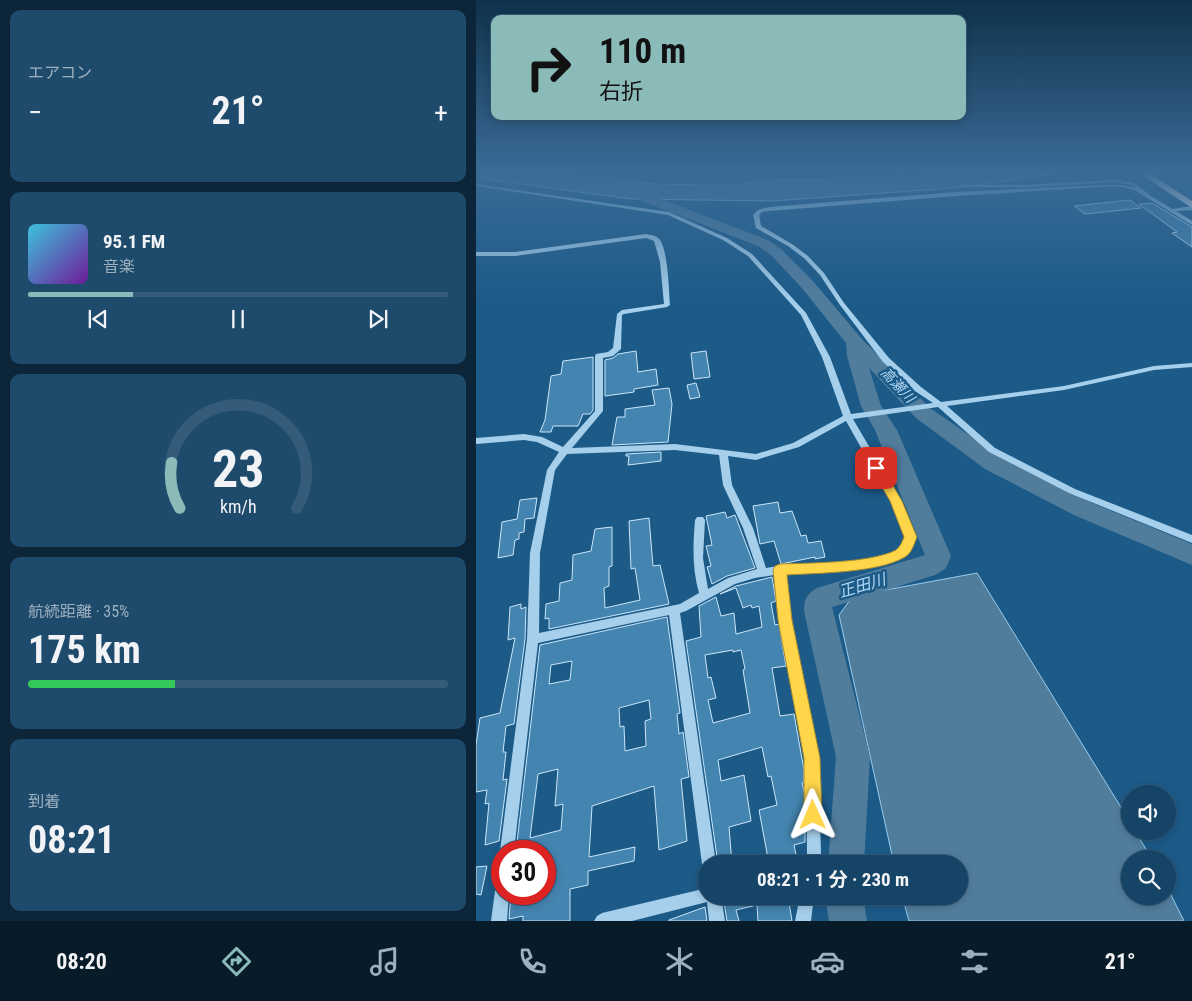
<!DOCTYPE html>
<html lang="ja">
<head>
<meta charset="utf-8">
<style>
	:root { --surface:#154466; --page:#1e4b6c; --text:#f1f3f6; --muted:#9db0bf; --line:#345c7a; --accent:#8bbbb9 }
	body { margin:0; font-family:"Roboto Condensed","Noto Sans JP",sans-serif; background:var(--page); color:var(--text); height:100vh; display:flex; flex-direction:column; font-size:19px; white-space:nowrap }
	* { box-sizing:border-box; margin:0 }
	p { font-size:16px; color:var(--muted) }
	.icon { flex:none; width:28px; height:28px; fill:none; stroke:currentColor; stroke-width:2; stroke-linecap:round; stroke-linejoin:round }
	.map { position:relative; flex:1; overflow:hidden }
	.sheet { display:flex; flex-direction:column; gap:10px; padding:10px; background:#0c2538; width:476px }
	.sheet>* { flex:none }
	.hud { position:absolute; left:15px; top:15px; width:475px; height:105px; border-radius:10px; box-shadow:0 2px 8px #0003,0 0 0 1px var(--line); background:#8bbbb9; color:#111; overflow:hidden }
	.fabs { position:absolute; left:645px; top:785px; display:grid; gap:10px }
	.fabs a { display:grid; place-items:center; width:55px; height:55px; border-radius:50%; background:var(--surface); box-shadow:0 2px 8px #0003,0 0 0 1px var(--line); font-size:25px }
	.speed { position:absolute; left:15px; top:840px; display:flex; gap:10px; font-size:25px; font-weight:700; text-align:center }
	.speed>* { display:grid; place-content:center; width:65px; height:65px; border-radius:50%; background:var(--surface); box-shadow:0 2px 8px #0003,0 0 0 1px var(--line); line-height:1 }
	.speed .limit { border:8px solid #d22; background:#fff; color:#111 }
	.pin { position:absolute; display:grid; place-items:center; width:42px; height:42px; color:#fff; margin:-21px; border-radius:10px; box-shadow:0 2px 8px #0006 }
	.me { position:absolute; width:55px; margin:-28px; rotate:359deg; stroke-linejoin:round; filter:drop-shadow(0 0 4px #0008) }
	.turn { display:flex; align-items:center; gap:18px; height:105px; padding:0 25px; font-size:22px }
	.turn .icon { width:65px; height:65px; stroke-width:2.5 }
	.turn b { display:block; font-size:35px; line-height:42px }
	.big { font-size:38px; font-weight:700; line-height:1.1 }
	.sheet .tile { flex:1; display:flex; flex-direction:column; justify-content:center; gap:8px; min-width:0; padding:0 18px; border-radius:10px; background:var(--page) }
	.sheet .dial { align-items:center; gap:0 }
	.dial svg { height:130px; overflow:visible; fill:none; stroke:var(--line); stroke-width:7; stroke-linecap:round; text-anchor:middle }
	.dial text { fill:var(--text); stroke:none }
	.song { display:flex; align-items:center; gap:15px }
	.cover { width:60px; height:60px; border-radius:8px; background:linear-gradient(135deg,hsl(190 70% 55%),hsl(280 70% 35%)) }
	.played { height:5px; border-radius:2px; background:linear-gradient(90deg,var(--accent) 25%,var(--line) 25%) }
	.keys { display:flex; justify-content:space-around; direction:ltr }
	.heat { display:flex; justify-content:space-between; align-items:center; font-size:28px; direction:ltr }
	.charge { height:8px; border-radius:4px; background:linear-gradient(90deg,#34c759 35%,var(--line) 0) }
	.trip { position:absolute; left:222px; top:855px; width:270px; height:50px; border-radius:25px; background:var(--surface); box-shadow:0 2px 8px #0003,0 0 0 1px var(--line); font-weight:700; line-height:50px; text-align:center }
	.tabs { display:flex; height:80px; justify-content:space-around; align-items:center; background:#081b29; color:var(--muted) }
	.tabs .icon { width:35px; height:35px }
	.tabs .current { color:var(--accent) }
	.tabs b { font-size:22px; color:var(--text) }
	main { display:flex; flex:1; min-height:0 }
	.map>svg:first-child { display:block }
	.water { fill:#517d9d; stroke:#99cced }
	.lines { fill:none; stroke-linecap:round; stroke-linejoin:round }
	.stream { stroke:#99cced; stroke-width:2.5 }
	.river { fill:#517d9d; fill-rule:evenodd }
	.building { fill:#4484b0; stroke:#cbe6f8; fill-rule:evenodd }
	.path { stroke:#a5cfeb; stroke-width:1; stroke-dasharray:1 2.5; stroke-linecap:butt }
	.minor { fill:#a5cfeb; fill-rule:evenodd }
	.highway { fill:#fff; fill-rule:evenodd }
	.route { fill:#ffd54a; stroke:#a68a30 }
	.labels { text-anchor:middle; stroke-width:5; stroke-linejoin:round; paint-order:stroke }
	.water-label { font-size:14px; font-style:italic; fill:#b1d8f3; stroke:#1c5a88 }
	.near-water-label { font-size:16px; font-style:italic; fill:#b1d8f3; stroke:#1c5a88 }
</style>
</head>
<body>
<main>
<section class="sheet">
<div class="tile"><p>エアコン</p>
<div class="heat"><a>−</a><b class="big">21°</b><a>+</a></div>
</div>
<div class="tile">
<div class="song"><i class="cover"></i><div><b>95.1 FM</b><p>音楽</p></div></div>
<div class="played"></div>
<div class="keys"><svg class="icon" aria-label="previous" viewBox="0 0 24 24"><path d="M18 5L8 12l10 7zM5 5v14"/></svg><svg class="icon" aria-label="pause" viewBox="0 0 24 24"><path d="M8 5v14M16 5v14"/></svg><svg class="icon" aria-label="next" viewBox="0 0 24 24"><path d="M6 5l10 7-10 7zM19 5v14"/></svg></div>
</div>
<div class="tile dial"><svg viewBox="0 0 100 80">
<path d="M14 69A42 42 0 1 1 86 69"/>
<path d="M14 69A42 42 0 0 1 9 41" stroke="#8bbbb9"/>
<text x="50" y="56" font-size="32" font-weight="700">23</text>
<text x="50" y="72" font-size="11">km/h</text>
</svg></div>
<div class="tile"><p>航続距離 · 35%</p><b class="big">175 km</b><div class="charge"></div></div>
<div class="tile"><p>到着</p><b class="big">08:21</b></div>
</section>
<div class="map">
<svg width="716" height="921" viewBox="0 0 716 921">
	<rect width="100%" height="100%" fill="#1c5a88"/>
	<path class="water" d="M0,173H100L176,184L231,185H260L283,180L381,179L444,173H587L478,188L296,201L155,199L0,178Z
		M501,573L654,822V831H659L676,859H654V896H691V887L708,921H433L426,896H484V864H418L363,615L377,596Z"/>
	<g class="lines">
		<path class="stream" d="M484,186H550L640,181L657,184L671,194"/>
		<path class="river" d="M151,186L292,240L305,249L337,281L385,338L454,408L525,457L616,503L716,544V565L598,515L509,469L440,418L393,368L405,406L421,430L475,556L470,568L459,575L356,607L394,757L388,864H352L360,757L328,611C328,599 331,594 341,588L449,555L399,430L385,406L371,356L370,343L325,287L295,255L282,246L146,193L145,190L146,187Z
			M349,896H387L391,921H353Z"/>
	</g>
	<path class="building" d="M654,200L665,208L609,214L598,206Z
		M676,203L716,227V247L696,233L701,232L663,204Z
		M160,351L162,372L180,369L182,385L158,389V392L129,396V360L137,358L142,354Z
		M230,351L234,377L218,379L215,353Z
		M117,357V410L114,414H107L102,426H77L75,432H64L69,420L75,376L85,374L87,361Z
		M220,383L224,397L214,399L211,385Z
		M193,388L196,404L192,442L136,445L141,417H149V409L179,405L176,390Z
		M185,452V461L152,465L153,456H150V454Z
		M61,498L58,518L49,519L48,532L43,533V539L39,540L37,555L22,558L26,522L41,519L44,500Z
		M302,502L304,513L316,511L325,536L330,535L332,543L345,541L349,557L339,559V557L305,564L298,541L284,544L277,506Z
		M249,512L251,518L259,515L279,568L251,576L236,584L231,567L235,566L230,546L236,545L230,516Z
		M173,518L177,566L184,565L193,604L73,629V618L69,619L70,604L83,601L84,583L96,580L97,555L115,551L119,529L136,527V566L133,567V586L128,588L129,608L164,600L159,568L155,569L153,521Z
		M296,577L300,601L295,603L299,625L303,624L310,666L296,668L304,716L318,714L328,770V782L326,783L329,795V842L318,845L320,855L314,857V864H293L283,810L301,805L295,776L292,777L286,747L242,760L245,781L268,775L275,821L253,827L256,864H242L210,641L225,637L223,606L240,597L245,616L258,613L260,634L286,627L283,606L276,608L275,605L267,608L260,588L244,594L260,586ZM257,650V652L265,650L269,669L267,670L274,713L237,723L232,700L240,698L235,677L232,678L229,655Z
		M45,604V609L50,607L49,639L38,724L30,726L27,752H30L27,780L31,779L23,841L9,845L13,803L9,804L11,790L0,792V745L4,718L24,713L39,638L32,640L34,607Z
		M191,617L204,713L201,714L203,734L207,732L213,777L205,779L211,841L183,850L178,786L116,806L113,857L159,847L158,861L112,871V885L94,889V921H47V916L33,919L35,894H69V851H62L63,847L40,851L64,645ZM96,661L94,680L73,684L75,665ZM173,700L175,719L169,721L170,746L149,751L148,726L144,727L143,708ZM82,769L79,806L87,804L85,830L54,838L62,774Z
		M11,866L5,895L0,894V867Z
		M247,896H312L316,921H282L281,905L260,910L263,921H251Z
		M229,907L231,921H193V920Z"/>
	<g class="lines">
		<path class="path" d="M701,173L709,182L716,185"/>
		<path class="minor" d="M679,173H689L672,177L670,176Z
			M0,184L193,212L251,238L276,254L330,313L354,357L375,414L457,403L439,391L407,362L364,305L344,275L328,258L312,246L280,228L277,215L282,210L293,207L480,192L624,185H646L662,188L696,209L716,206V210L700,211L716,221V225L658,190L646,187H624L480,196L293,211L286,212L283,215L285,226L316,244L332,256L348,273L368,303L413,358L445,387L465,402L588,386L678,366L716,363V367L678,370L588,390L471,406L519,448L599,489L716,535V543L593,493L513,452L462,407L377,419L425,501L440,537L433,552L428,557L411,562L382,569L309,573L314,620L342,758L345,853L343,864H329L331,853L330,758L304,620L298,575L279,578L259,584L210,611L204,613L240,864H231V870L228,869L226,864L193,615L62,643L38,851H26V856L24,851L51,639L54,553L71,470L83,452L61,442L48,440L0,444V438L48,434L66,437L87,447L119,411V356L120,354L132,352L137,348L141,314L146,310L188,304L184,262L178,241L170,238L39,256H0V252H39L170,234C174,235 179,235 182,238C192,245 193,292 194,305L191,307L148,314L146,315L145,349L137,356L127,358V411L96,448L199,444L280,454L317,443L367,416L346,357L325,315L272,256L247,240L192,215L0,186ZM370,421L415,501L430,537L425,546L421,551L382,561L308,565L290,568L277,528L256,485L252,456L280,460L283,459L323,447ZM199,450L243,455L247,485L267,528L281,569L252,578L232,589L227,558L229,520L227,517H221L219,520C217,545 216,569 223,593L204,604L63,633L64,553L79,470L91,454Z
			M26,884V894H33L31,921H15L19,891L21,886Z
			M231,888V896H245L249,921H233L231,902L156,921H118L121,916L126,913Z
			M324,896H338L335,921H319Z"/>
		<path class="highway" d="M663,173H673L716,201V208Z"/>
	</g>
	<linearGradient id="sky" x2="0" y2="1"><stop stop-color="#0f324b"/><stop offset="0.57" stop-color="#3a6b96"/><stop offset="1" stop-color="#3a6b96" stop-opacity="0"/></linearGradient>
	<rect width="716" height="302" fill="url(#sky)"/>
	<path class="route" d="M400,463L405,465L426,501L441,537C438,544 436,553 429,557C403,573 342,573 311,575L316,620L344,758L346,815L343,821L337,824L331,821L328,815V758L302,620L297,570L299,566L304,564C332,563 396,563 420,550C424,547 426,542 428,537L414,501L395,468Z"/>
	<g class="labels">
		<g class="water-label">
			<text transform="translate(422 385) rotate(47)" y="5">高瀬川</text>
		</g>
		<g class="near-water-label">
			<text transform="translate(386 585) rotate(-16)" y="6">正田川</text>
		</g>
	</g>
</svg>
<div class="fabs">
<a><svg class="icon" aria-label="sound" viewBox="0 0 24 24"><path d="M4 9h4l5-4v14l-5-4H4zM17 9q2 3 0 6"/></svg></a>
<a><svg class="icon" aria-label="search" viewBox="0 0 24 24"><circle cx="10" cy="10" r="6"/><path d="M15 15l6 6"/></svg></a>
</div>
<div class="speed"><div class="limit">30</div></div>
<div class="pin" style="left:400px;top:468px;background:#d93025"><svg class="icon" aria-label="arrive" viewBox="0 0 24 24"><path d="M6 21V4h12l-3 4 3 4H6"/></svg></div>
<svg class="me" style="left:337px;top:815px" viewBox="-20 -20 40 40"><path d="M0-17L14 15 0 8-14 15z" fill="#ffd54a" stroke="#fff" stroke-width="4"/></svg>
<div class="trip">08:21 · 1 分 · 230 m</div>
<div class="hud">
<div class="turn"><svg class="icon" aria-label="right" viewBox="0 0 24 24"><path d="M7 20v-9h11M14 6l5 5-5 5"/></svg><div><b>110 m</b>右折</div></div>
</div>
</div>
</main>
<nav class="tabs">
<b>08:20</b>
<svg class="icon current" aria-label="directions" viewBox="0 0 24 24"><path d="M12 3l9 9-9 9-9-9zM9 14v-3h6M13 9l2 2-2 2"/></svg>
<svg class="icon" aria-label="music" viewBox="0 0 24 24"><path d="M9 18V5l10-2v13"/><circle cx="6" cy="18" r="3"/><circle cx="16" cy="16" r="3"/></svg>
<svg class="icon" aria-label="phone" viewBox="0 0 24 24"><path d="M5 4h4l2 5-3 2q2 4 5 5l2-3 5 2v4C11 20 4 13 5 4z"/></svg>
<svg class="icon" aria-label="climate" viewBox="0 0 24 24"><path d="M12 3v18M4 7l16 10M4 17L20 7"/></svg>
<svg class="icon" aria-label="car" viewBox="0 0 24 24"><path d="M5 17H2v-5l4-1 3-4h7l3 4 3 1v5h-3M9 17h6M6 11h13"/><circle cx="7" cy="17" r="2"/><circle cx="17" cy="17" r="2"/></svg>
<svg class="icon" aria-label="filters" viewBox="0 0 24 24"><path d="M4 7h16M4 17h16"/><circle cx="9" cy="7" r="2"/><circle cx="15" cy="17" r="2"/></svg>
<b>21°</b>
</nav>
</body>
</html>
